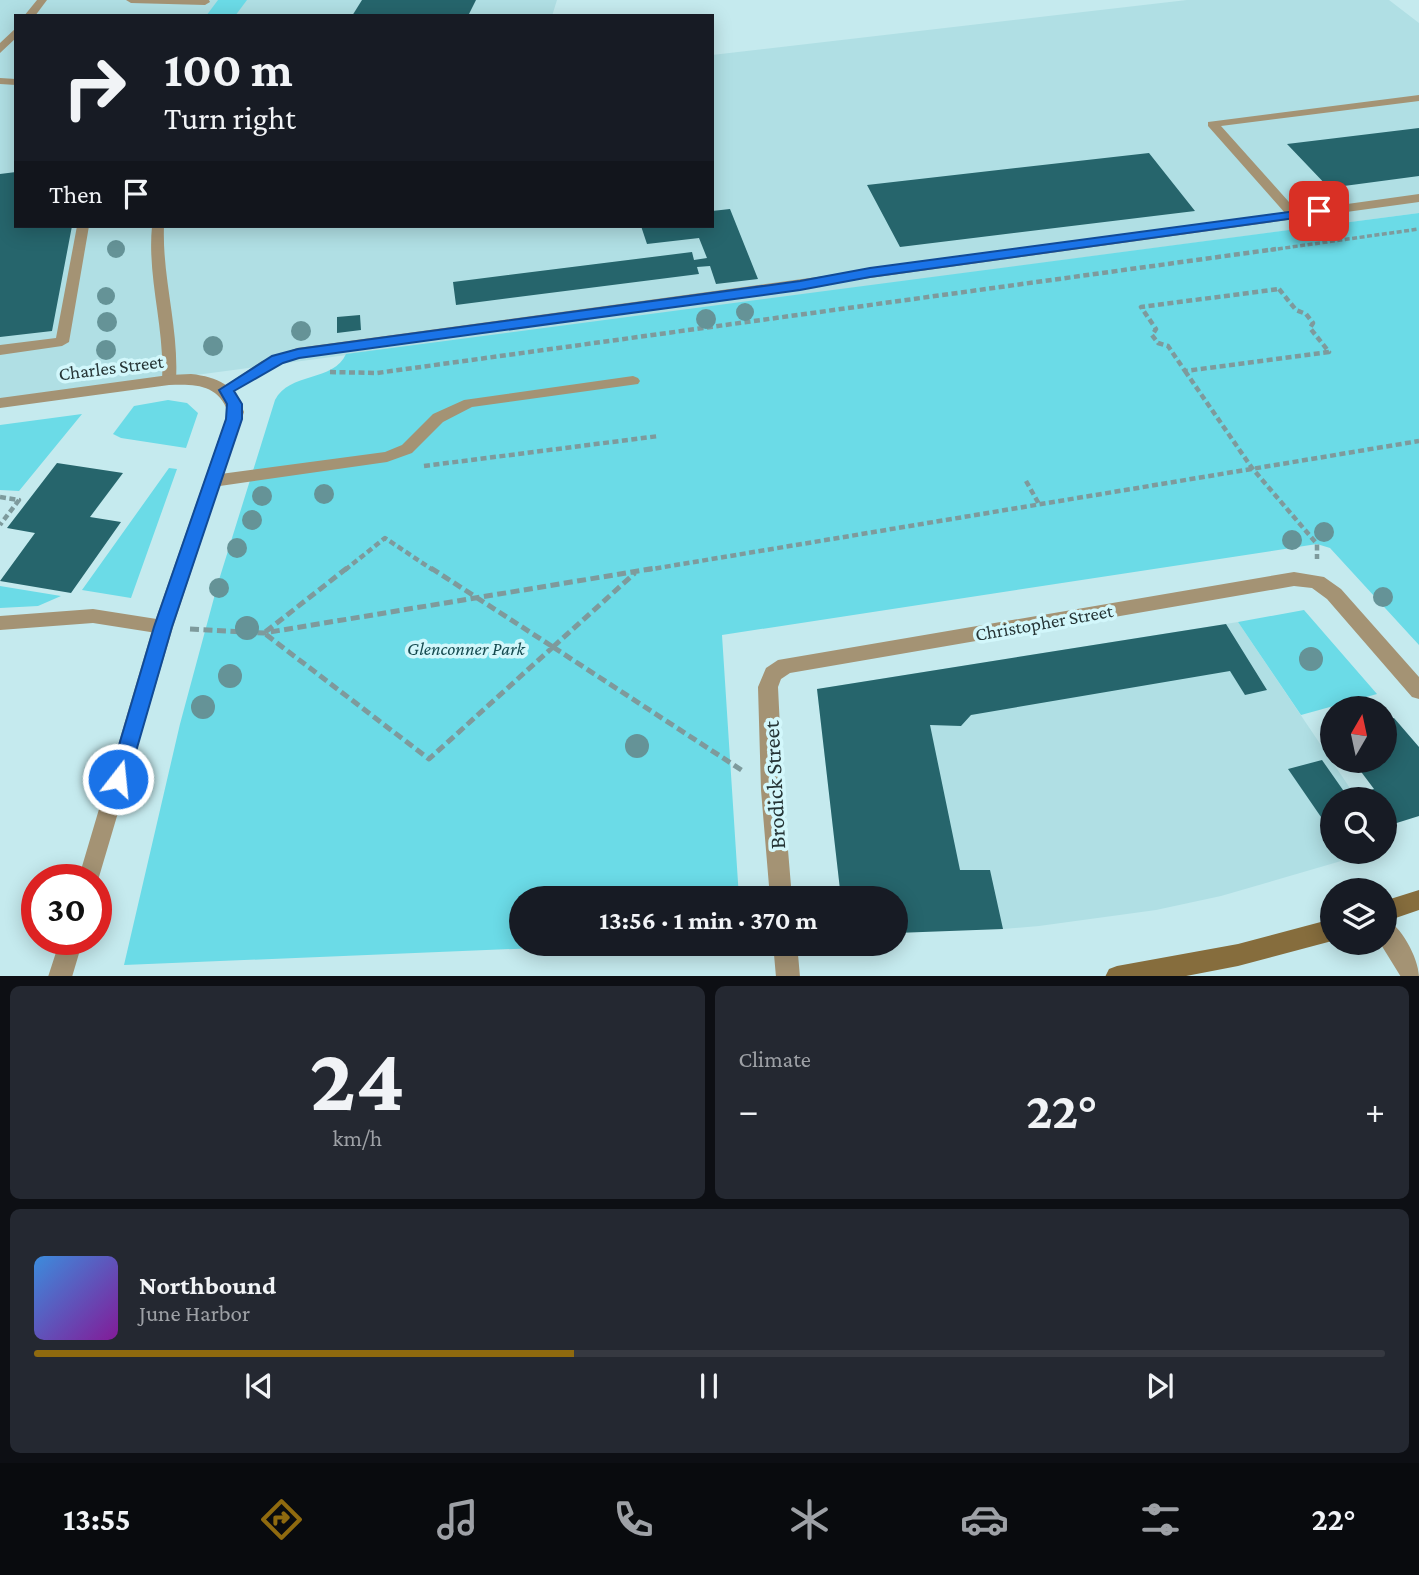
<!DOCTYPE html>
<html lang="en">
<head>
<meta charset="utf-8">
<style>
	:root { --surface:#171b24; --page:#242831; --text:#f1f3f6; --muted:#9ea1a6; --line:#363941; --accent:#8f6a0f }
	body { margin:0; font-family:"Crimson Pro",serif; background:var(--page); color:var(--text); height:100vh; display:flex; flex-direction:column; font-size:26px; white-space:nowrap }
	* { box-sizing:border-box; margin:0 }
	p { font-size:23px; color:var(--muted) }
	.icon { flex:none; width:38px; height:38px; fill:none; stroke:currentColor; stroke-width:2; stroke-linecap:round; stroke-linejoin:round }
	.map { position:relative; height:976px; overflow:hidden }
	.side { display:flex; flex-direction:column; gap:10px; padding:10px; background:#0d0f14; flex:1 }
	.side>* { flex:none }
	.top-card { position:absolute; left:14px; top:14px; width:700px; height:214px; border-radius:0px; box-shadow:0 4px 18px #0003; background:#171b24; color:var(--text); overflow:hidden }
	.needle { width:46px; rotate:9deg }
	.controls { position:absolute; left:1320px; top:696px; display:grid; gap:14px }
	.controls a { display:grid; place-items:center; width:77px; height:77px; border-radius:50%; background:var(--surface); box-shadow:0 4px 18px #0003; font-size:35px }
	.speed { position:absolute; left:21px; top:864px; display:flex; gap:14px; font-size:35px; font-weight:700; text-align:center }
	.speed>* { display:grid; place-content:center; width:91px; height:91px; border-radius:50%; background:var(--surface); box-shadow:0 4px 18px #0003; line-height:1 }
	.speed .limit { border:10px solid #d22; background:#fff; color:#111 }
	.pin { position:absolute; display:grid; place-items:center; width:60px; height:60px; color:#fff; margin:-30px; border-radius:14px; box-shadow:0 4px 10px #0006 }
	.me { position:absolute; width:77px; margin:-38px; rotate:16deg; stroke-linejoin:round; filter:drop-shadow(0 0 5px #0008) }
	.turn { display:flex; align-items:center; gap:24px; height:147px; padding:0 35px; font-size:32px }
	.turn .icon { width:91px; height:91px; stroke-width:2.5 }
	.turn b { display:block; font-size:49px; line-height:60px }
	.then { display:flex; align-items:center; height:66px; padding:0 35px; background:#0003; gap:14px; font-size:26px }
	.big { font-size:52px; font-weight:700; line-height:1.1 }
	.side .tile { flex:1; display:flex; flex-direction:column; justify-content:center; gap:10px; min-width:0; padding:0 24px; border-radius:10px; background:var(--page) }
	.side .dial { align-items:center; gap:0 }
	.dial b { font-size:91px; line-height:1 }
	.song { display:flex; align-items:center; gap:21px }
	.cover { width:84px; height:84px; border-radius:10px; background:linear-gradient(135deg,hsl(210 70% 55%),hsl(290 70% 35%)) }
	.played { height:7px; border-radius:4px; background:linear-gradient(90deg,var(--accent) 40%,var(--line) 40%) }
	.keys { display:flex; justify-content:space-around; direction:ltr }
	.heat { display:flex; justify-content:space-between; align-items:center; font-size:38px; direction:ltr }
	.side .tiles { flex:1; display:grid; gap:10px; grid-template-columns:1fr 1fr }
	.tile:last-child { grid-column:span 2 }
	.trip { position:absolute; left:509px; top:886px; width:399px; height:70px; border-radius:35px; background:var(--surface); box-shadow:0 4px 18px #0003; font-weight:700; line-height:70px; text-align:center }
	.tabs { display:flex; height:112px; justify-content:space-around; align-items:center; background:#090b0e; color:var(--muted) }
	.tabs .icon { width:49px; height:49px }
	.tabs .current { color:var(--accent) }
	.tabs b { font-size:32px; color:var(--text) }
	.map>svg:first-child { display:block }
	.built { fill:#b0dfe4 }
	.green { fill:#6bdbe7 }
	.building { fill:#26656c }
	.lines { fill:none; stroke-linecap:round; stroke-linejoin:round }
	.path-far2 { stroke:#7e9a9c; stroke-width:3.5; stroke-dasharray:5 2.5; stroke-linecap:butt }
	.path-far1 { stroke:#7e9a9c; stroke-width:4.5; stroke-dasharray:6 3.5; stroke-linecap:butt }
	.path { stroke:#7e9a9c; stroke-width:5; stroke-dasharray:9 4.5; stroke-linecap:butt }
	.lane { fill:#a49374; fill-rule:evenodd }
	.street { fill:#a49374; fill-rule:evenodd }
	.secondary { fill:#866d3d; fill-rule:evenodd }
	.tree { fill:#659397 }
	.route { fill:#1a73e8; stroke:#114b97; stroke-width:2 }
	.labels { text-anchor:middle; stroke-width:7; stroke-linejoin:round; paint-order:stroke }
	.street-label { font-size:19px; fill:#253435; stroke:#d2f7fb }
	.park-label { font-size:19px; font-style:italic; fill:#164b50; stroke:#d2f7fb }
	.near-street-label { font-size:23px; fill:#253435; stroke:#d2f7fb }
</style>
</head>
<body>
<div class="map">
<svg width="1419" height="977" viewBox="0 0 1419 977">
	<rect width="100%" height="100%" fill="#c5eaee"/>
	<path class="built" d="M0,0H557L552,16H16V226H712V55L1187,0H1389L1419,23V213L0,401Z
		M1238,622L1358,800H1332V852H1372L1221,896L1156,910L1039,926L1003,929L896,898H841L817,689Z"/>
	<path class="green" d="M218,0H247L235,16H206Z
		M1419,213V645L1330,548L1317,544L722,635L739,898H522V943H658L124,965L180,724L218,583L275,400C289,372 334,382 346,354Z
		M168,400L187,403L198,413L186,448L121,438L113,434L134,406Z
		M82,414L19,491L0,490V425Z
		M169,468L177,469L131,598L82,590Z
		M0,586L61,596L38,606L0,608Z
		M1304,610L1377,694L1301,715L1238,622Z"/>
	<path class="building" d="M362,0H476L468,16H352Z
		M1419,128V176L1329,188L1287,144Z
		M1149,153L1195,211L900,247L867,185Z
		M16,172V226H72L52,331L0,337V174Z
		M730,209L758,279L716,284L710,266L697,267L699,274L456,305L453,282L692,252L694,260L707,258L699,238L647,244L641,226H712V211Z
		M360,315L361,330L337,333V317Z
		M57,463L123,473L90,517L121,522L71,593L0,581L35,533L7,528Z
		M1226,624L1267,690L1245,695L1230,671L971,715L961,726L930,725L960,870H990L1003,929L896,933V898H841L817,689Z
		M1394,718L1419,747V816L1387,826L1384,823V800H1366L1360,793L1374,789L1353,761H1384V721Z
		M1322,760L1350,800H1332V833L1288,769Z"/>
	<g class="lines">
		<path class="path-far2" d="M1263,251L1419,229"/>
		<path class="path-far1" d="M1279,289L1296,310L1306,314L1313,323L1310,328L1329,352L1185,371L1168,346L1158,343L1152,335L1156,329L1141,307Z
			M1185,371L1252,468L1317,544V559
			M330,372L377,373L1276,249
			M424,466L659,436
			M1026,481L1039,504
			M0,497L19,500L0,525
			M345,570L385,538L433,570
			M646,570L1419,441"/>
		<path class="path" d="M347,568L264,633L429,759L553,647
			M431,568L553,647
			M190,629L264,633L656,568
			M553,647L743,771
			M553,647L635,573"/>
		<path class="lane" d="M37,0H47L35,16H24Z
			M126,0H209L210,2L205,5L131,3Z
			M16,28V38L0,53V43Z
			M0,78L16,79V85L0,84Z
			M1419,95V101L1221,126L1297,211L1419,194V202L299,357L272,367L231,393H221L219,390L262,361L297,348L1285,213L1208,126V122Z
			M77,226H89L69,342L62,346L0,355V345L56,338Z
			M152,226H164C162,278 179,328 176,380L169,385L162,380C165,328 147,278 152,226Z
			M633,376L638,378L640,381L638,384L472,407L443,422L412,453L387,462L213,487L205,481L213,475L385,452L402,445L433,414L464,400Z
			M93,609L163,620L169,622L172,627L169,632L163,634L93,623L0,630V616Z"/>
		<path class="street" d="M191,374C218,377 235,385 244,412L173,627L96,887V880H78L153,627L228,412C218,384 195,384 169,385L0,408V398L169,375Z
			M1294,572L1324,577L1341,589L1419,677V699L1412,697L1327,599L1312,588L1294,586L790,673L781,679L778,687L783,790L792,898H770L761,790L758,687L766,668L778,660Z
			M1384,918C1401,925 1419,959 1419,977H1401L1380,943H1384Z
			M60,940H83L72,977H48Z
			M773,943H797L800,977H776Z"/>
		<path class="secondary" d="M1419,890V910L1384,922V901Z
			M1332,919V941L1238,966L1181,977H1105L1109,969L1117,966L1238,944Z"/>
	</g>
	<g class="tree">
		<circle cx="116" cy="249" r="9"/>
		<circle cx="106" cy="296" r="9"/>
		<circle cx="745" cy="312" r="9"/>
		<circle cx="706" cy="319" r="10"/>
		<circle cx="107" cy="322" r="10"/>
		<circle cx="301" cy="331" r="10"/>
		<circle cx="213" cy="346" r="10"/>
		<circle cx="106" cy="350" r="10"/>
		<circle cx="324" cy="494" r="10"/>
		<circle cx="262" cy="496" r="10"/>
		<circle cx="252" cy="520" r="10"/>
		<circle cx="1324" cy="532" r="10"/>
		<circle cx="1292" cy="540" r="10"/>
		<circle cx="237" cy="548" r="10"/>
		<circle cx="219" cy="588" r="10"/>
		<circle cx="1383" cy="597" r="10"/>
		<circle cx="247" cy="628" r="12"/>
		<circle cx="1311" cy="659" r="12"/>
		<circle cx="230" cy="676" r="12"/>
		<circle cx="203" cy="707" r="12"/>
		<circle cx="637" cy="746" r="12"/>
	</g>
	<path class="route" d="M1319,208L1324,209V214L870,277L800,290L299,358L283,363L234,391L242,404V419L172,627L128,779L125,785L118,787L111,785L109,779L154,627L226,419L227,404L219,390L272,356L298,349L800,281L870,268Z"/>
	<g class="labels">
		<g class="street-label">
			<text transform="translate(111 367) rotate(-7)" y="7">Charles Street</text>
			<text transform="translate(1044 622) rotate(-10)" y="7">Christopher Street</text>
		</g>
		<g class="park-label">
			<text x="466" y="655">Glenconner Park</text>
		</g>
		<g class="near-street-label">
			<text transform="translate(774 785) rotate(-93)" y="8">Brodick Street</text>
		</g>
	</g>
</svg>
<div class="controls">
<a><svg class="needle" viewBox="-14 -14 28 28"><path d="M0-13l5 13h-10z" fill="#e53935"/><path d="M0 13l5-13h-10z" fill="#9ea1a6"/></svg></a>
<a><svg class="icon" aria-label="search" viewBox="0 0 24 24"><circle cx="10" cy="10" r="6"/><path d="M15 15l6 6"/></svg></a>
<a><svg class="icon" aria-label="layers" viewBox="0 0 24 24"><path d="M12 4l9 5-9 5-9-5zM3 14l9 5 9-5"/></svg></a>
</div>
<div class="speed"><div class="limit">30</div></div>
<div class="pin" style="left:1319px;top:211px;background:#d93025"><svg class="icon" aria-label="arrive" viewBox="0 0 24 24"><path d="M6 21V4h12l-3 4 3 4H6"/></svg></div>
<svg class="me" style="left:118px;top:779px" viewBox="-20 -20 40 40"><circle r="17" fill="#1a73e8" stroke="#fff" stroke-width="3"/><path d="M0-11L8 9 0 5-8 9z" fill="#fff"/></svg>
<div class="trip">13:56 · 1 min · 370 m</div>
<div class="top-card">
<div class="turn"><svg class="icon" aria-label="right" viewBox="0 0 24 24"><path d="M7 20v-9h11M14 6l5 5-5 5"/></svg><div><b>100 m</b>Turn right</div></div>
<div class="then">Then<svg class="icon" aria-label="arrive" viewBox="0 0 24 24"><path d="M6 21V4h12l-3 4 3 4H6"/></svg></div>
</div>
</div>
<section class="side">
<div class="tiles">
<div class="tile dial"><b>24</b><p>km/h</p></div>
<div class="tile"><p>Climate</p>
<div class="heat"><a>−</a><b class="big">22°</b><a>+</a></div>
</div>
<div class="tile">
<div class="song"><i class="cover"></i><div><b>Northbound</b><p>June Harbor</p></div></div>
<div class="played"></div>
<div class="keys"><svg class="icon" aria-label="previous" viewBox="0 0 24 24"><path d="M18 5L8 12l10 7zM5 5v14"/></svg><svg class="icon" aria-label="pause" viewBox="0 0 24 24"><path d="M8 5v14M16 5v14"/></svg><svg class="icon" aria-label="next" viewBox="0 0 24 24"><path d="M6 5l10 7-10 7zM19 5v14"/></svg></div>
</div>
</div>
</section>
<nav class="tabs">
<b>13:55</b>
<svg class="icon current" aria-label="directions" viewBox="0 0 24 24"><path d="M12 3l9 9-9 9-9-9zM9 14v-3h6M13 9l2 2-2 2"/></svg>
<svg class="icon" aria-label="music" viewBox="0 0 24 24"><path d="M9 18V5l10-2v13"/><circle cx="6" cy="18" r="3"/><circle cx="16" cy="16" r="3"/></svg>
<svg class="icon" aria-label="phone" viewBox="0 0 24 24"><path d="M5 4h4l2 5-3 2q2 4 5 5l2-3 5 2v4C11 20 4 13 5 4z"/></svg>
<svg class="icon" aria-label="climate" viewBox="0 0 24 24"><path d="M12 3v18M4 7l16 10M4 17L20 7"/></svg>
<svg class="icon" aria-label="car" viewBox="0 0 24 24"><path d="M5 17H2v-5l4-1 3-4h7l3 4 3 1v5h-3M9 17h6M6 11h13"/><circle cx="7" cy="17" r="2"/><circle cx="17" cy="17" r="2"/></svg>
<svg class="icon" aria-label="filters" viewBox="0 0 24 24"><path d="M4 7h16M4 17h16"/><circle cx="9" cy="7" r="2"/><circle cx="15" cy="17" r="2"/></svg>
<b>22°</b>
</nav>
</body>
</html>
